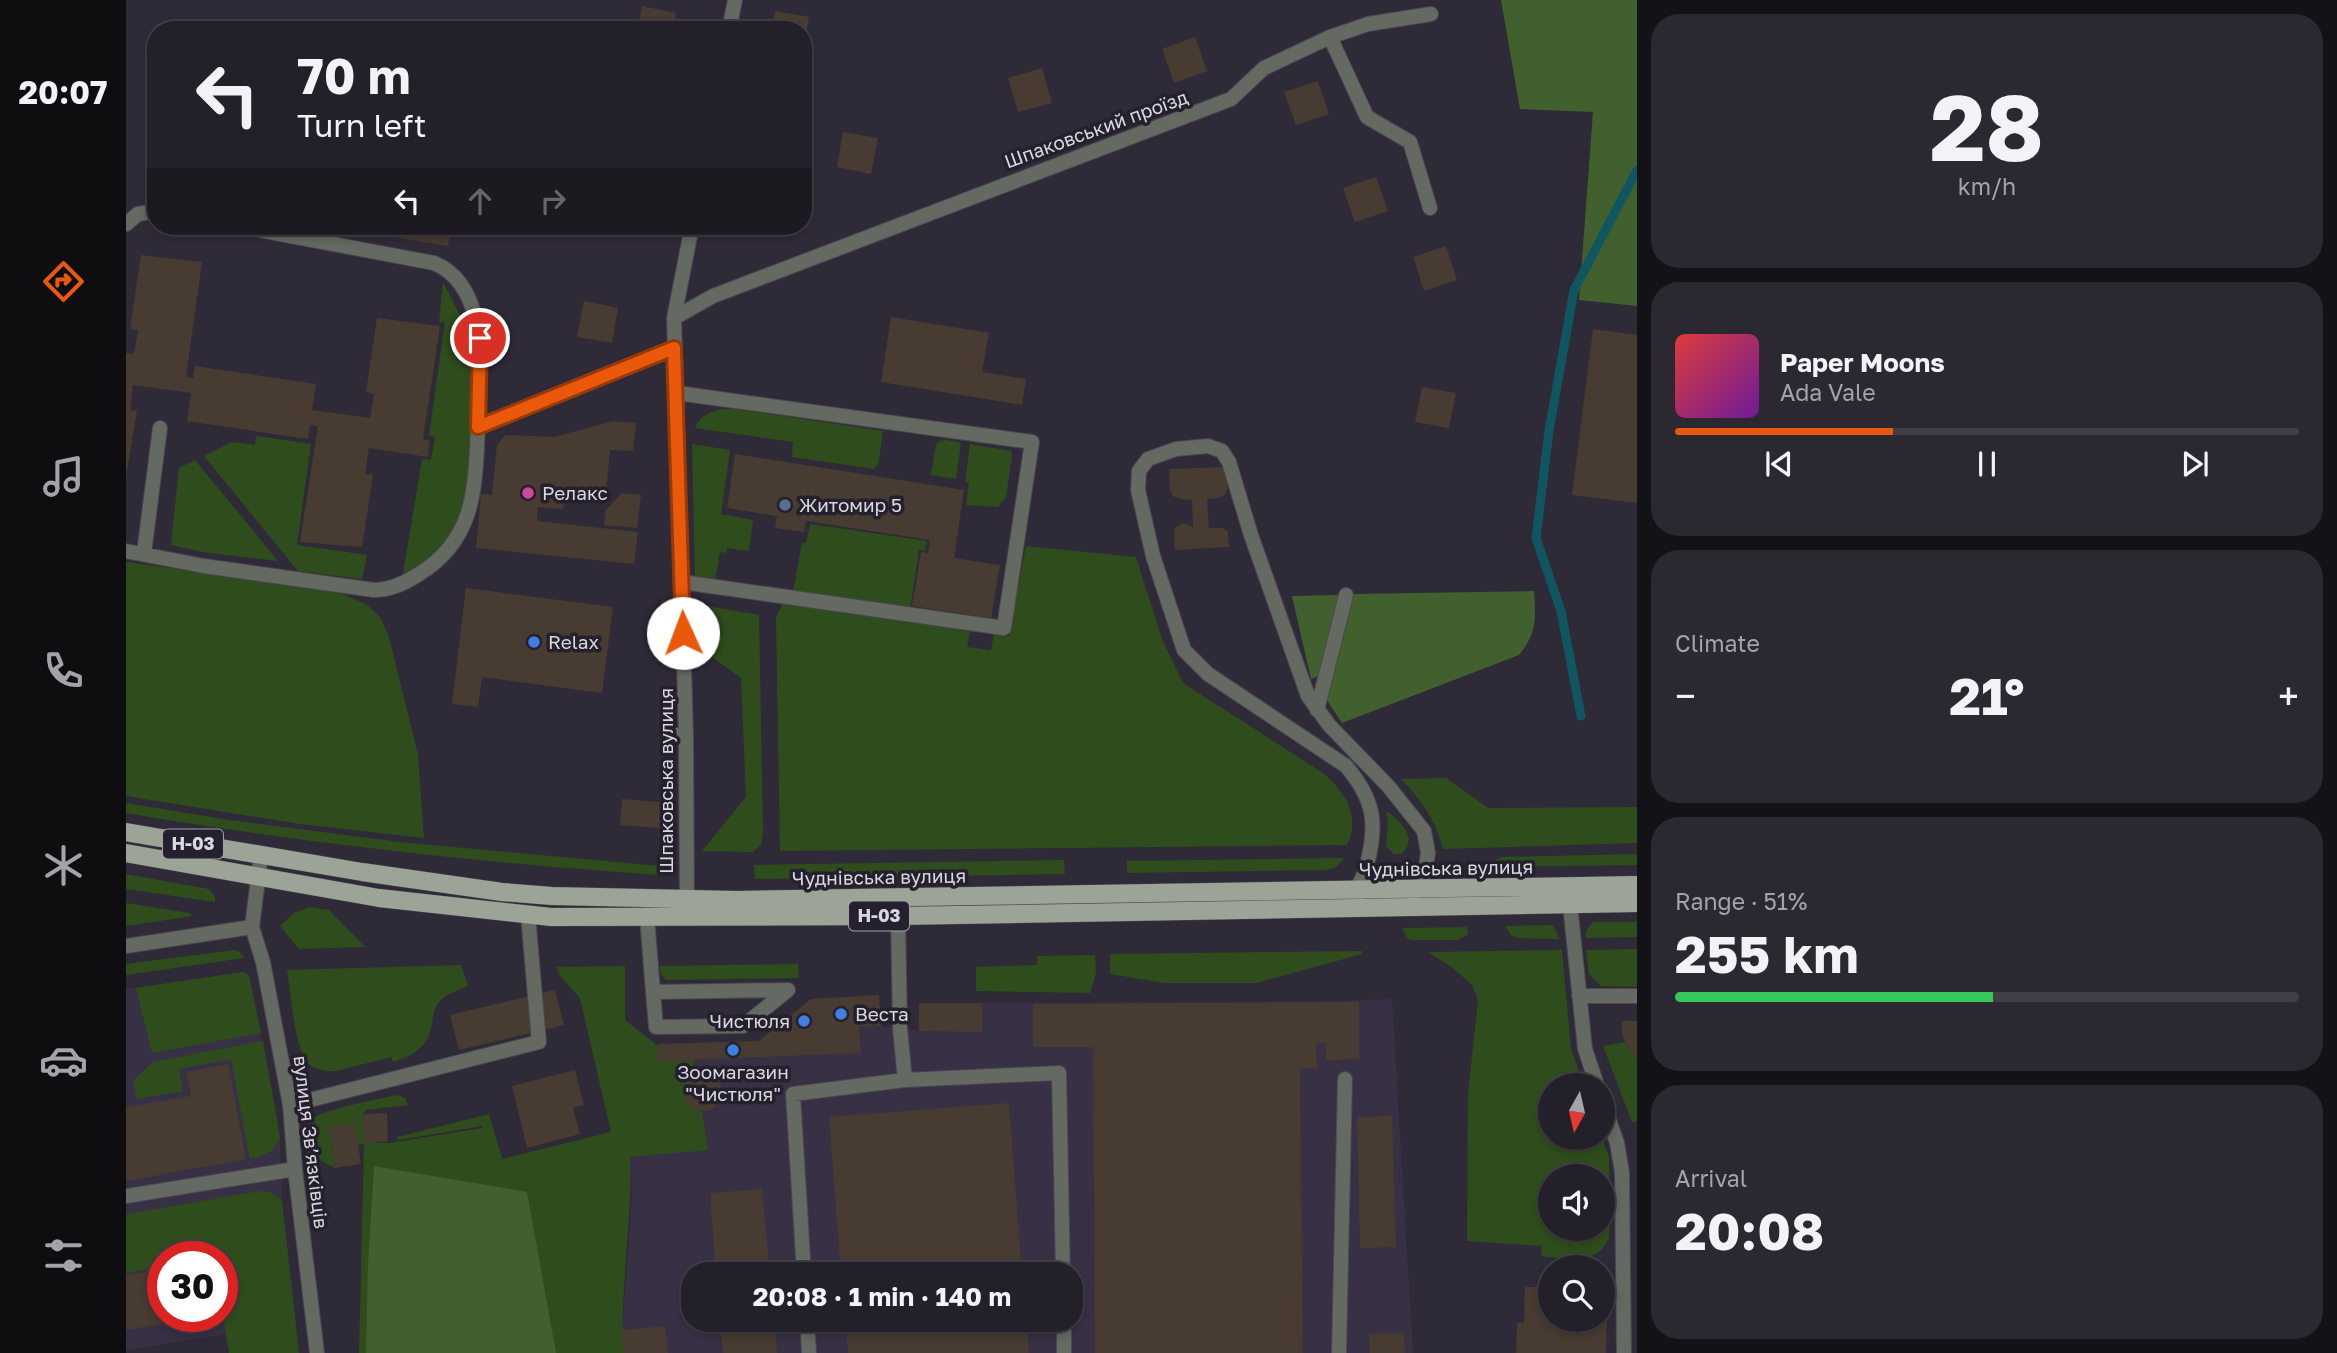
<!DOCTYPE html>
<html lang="en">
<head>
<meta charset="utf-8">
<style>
	:root { --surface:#232029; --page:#2b2831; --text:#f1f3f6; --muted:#a3a3a8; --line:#403e46; --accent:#ea580c }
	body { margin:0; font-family:"Golos Text",sans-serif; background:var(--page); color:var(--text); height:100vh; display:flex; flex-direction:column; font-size:26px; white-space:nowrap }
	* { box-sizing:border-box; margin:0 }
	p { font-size:23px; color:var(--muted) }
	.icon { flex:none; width:38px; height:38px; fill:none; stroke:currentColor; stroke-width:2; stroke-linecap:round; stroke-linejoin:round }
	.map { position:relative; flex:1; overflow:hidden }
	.panel { display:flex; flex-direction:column; gap:14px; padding:14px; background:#131217; width:700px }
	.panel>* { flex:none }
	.guide { position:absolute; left:21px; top:21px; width:665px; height:214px; border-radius:28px; box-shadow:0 4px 10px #0003,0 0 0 2px var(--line); background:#232029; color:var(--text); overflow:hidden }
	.needle { width:46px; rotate:188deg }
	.tools { position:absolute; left:1412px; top:1073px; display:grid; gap:14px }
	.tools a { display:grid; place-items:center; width:77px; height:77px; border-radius:50%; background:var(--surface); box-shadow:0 4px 10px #0003,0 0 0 2px var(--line); font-size:35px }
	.speed { position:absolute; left:21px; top:1241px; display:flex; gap:14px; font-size:35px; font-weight:700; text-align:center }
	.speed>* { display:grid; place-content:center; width:91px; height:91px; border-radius:50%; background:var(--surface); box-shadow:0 4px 10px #0003,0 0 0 2px var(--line); line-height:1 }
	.speed .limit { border:10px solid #d22; background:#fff; color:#111 }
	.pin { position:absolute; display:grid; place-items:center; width:60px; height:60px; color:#fff; margin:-30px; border:4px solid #fff; border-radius:50%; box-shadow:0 2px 7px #0007 }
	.me { position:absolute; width:77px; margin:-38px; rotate:358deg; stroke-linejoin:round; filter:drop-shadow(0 0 5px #0008) }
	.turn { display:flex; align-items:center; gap:24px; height:147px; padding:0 35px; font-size:32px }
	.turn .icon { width:91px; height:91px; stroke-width:2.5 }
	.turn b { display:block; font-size:49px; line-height:60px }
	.lanes { display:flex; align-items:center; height:66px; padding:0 35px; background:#0003; justify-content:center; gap:35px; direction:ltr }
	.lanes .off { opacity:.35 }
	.big { font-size:52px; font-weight:700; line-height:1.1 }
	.panel .tile { flex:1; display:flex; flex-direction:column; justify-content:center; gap:10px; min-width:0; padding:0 24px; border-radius:28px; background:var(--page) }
	.panel .dial { align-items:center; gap:0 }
	.dial b { font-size:91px; line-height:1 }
	.song { display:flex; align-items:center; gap:21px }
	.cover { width:84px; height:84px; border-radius:10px; background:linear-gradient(135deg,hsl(0 70% 55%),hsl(280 70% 35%)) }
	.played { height:7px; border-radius:4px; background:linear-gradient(90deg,var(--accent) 35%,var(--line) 35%) }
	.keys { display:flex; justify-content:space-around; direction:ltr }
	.heat { display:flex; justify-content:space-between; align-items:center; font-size:38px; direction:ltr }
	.charge { height:10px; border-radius:5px; background:linear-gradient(90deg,#34c759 51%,var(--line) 0) }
	.trip { position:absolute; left:555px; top:1262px; width:402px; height:70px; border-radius:28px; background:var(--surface); box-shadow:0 4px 10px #0003,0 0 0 2px var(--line); font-weight:700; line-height:70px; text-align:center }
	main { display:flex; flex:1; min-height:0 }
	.tab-bar { display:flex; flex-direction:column; width:126px; justify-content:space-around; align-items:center; background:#0e0d10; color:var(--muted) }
	.tab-bar .icon { width:49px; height:49px }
	.tab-bar .current { color:var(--accent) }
	.tab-bar b { font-size:32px; color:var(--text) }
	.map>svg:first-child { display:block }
	.built { fill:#383044; fill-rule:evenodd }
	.green { fill:#2f4d1c; fill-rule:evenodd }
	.forest { fill:#42602e }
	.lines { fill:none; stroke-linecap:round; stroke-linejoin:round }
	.stream { stroke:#105661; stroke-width:9 }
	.building { fill:#483b31 }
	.service-casing { stroke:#4a4652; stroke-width:16 }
	.minor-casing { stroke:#4a4652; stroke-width:16 }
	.primary-casing { stroke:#4a4652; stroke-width:19 }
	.service { stroke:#646962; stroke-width:14 }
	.minor { stroke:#646962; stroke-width:14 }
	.primary { stroke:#9ba497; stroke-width:18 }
	.route-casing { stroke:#983908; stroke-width:18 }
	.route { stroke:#ea580c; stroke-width:12 }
	.hotel-dot { fill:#d1479c; stroke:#25202d; stroke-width:2.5 }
	.service-dot { fill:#5c6f8a; stroke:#25202d; stroke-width:2.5 }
	.shop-dot { fill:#3f7fe0; stroke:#25202d; stroke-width:2.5 }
	.labels { text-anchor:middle; stroke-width:7; stroke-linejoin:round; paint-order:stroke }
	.shield { fill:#25202d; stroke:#a4a0aa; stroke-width:2 }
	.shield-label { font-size:18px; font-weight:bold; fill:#dad7e0 }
	.street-label { font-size:19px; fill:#dad7e0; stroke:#25202d }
	.poi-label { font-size:19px; fill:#dad7e0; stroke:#25202d; text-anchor:start }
</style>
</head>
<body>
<main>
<nav class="tab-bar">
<b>20:07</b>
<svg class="icon current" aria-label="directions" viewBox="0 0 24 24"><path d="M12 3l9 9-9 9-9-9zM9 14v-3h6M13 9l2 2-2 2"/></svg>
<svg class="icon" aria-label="music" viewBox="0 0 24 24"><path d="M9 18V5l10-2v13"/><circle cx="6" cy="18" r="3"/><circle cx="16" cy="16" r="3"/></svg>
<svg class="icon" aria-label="phone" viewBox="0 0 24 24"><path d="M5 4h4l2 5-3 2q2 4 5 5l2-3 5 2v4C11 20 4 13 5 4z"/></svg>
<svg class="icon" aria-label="climate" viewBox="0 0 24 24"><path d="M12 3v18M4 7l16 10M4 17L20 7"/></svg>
<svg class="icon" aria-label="car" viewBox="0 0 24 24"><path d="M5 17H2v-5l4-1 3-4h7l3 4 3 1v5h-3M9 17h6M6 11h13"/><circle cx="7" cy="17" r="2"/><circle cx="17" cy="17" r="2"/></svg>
<svg class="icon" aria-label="filters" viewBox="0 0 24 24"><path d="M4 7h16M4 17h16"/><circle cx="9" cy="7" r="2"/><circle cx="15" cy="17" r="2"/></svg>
</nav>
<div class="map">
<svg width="1511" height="1353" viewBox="0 0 1511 1353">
	<rect width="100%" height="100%" fill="#2f2a37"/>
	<path class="built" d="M117,972L123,975L154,1137L156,1201L170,1323L0,1350V989ZM37,1256H96V1316H37Z
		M753,995L755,1026L792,1031L793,1003L1177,1002L1266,999L1287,1353H498L496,1330L506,1198L504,1157L539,1154L532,1044L633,1041L685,999ZM567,1274H945V1320H567Z"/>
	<path class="green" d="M317,282C329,305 342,327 345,352C340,405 357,496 324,539C313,555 294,567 277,574L296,459L305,460L309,437L303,435L319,323L313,322Z
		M597,409H610L757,431L752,466H749V469L666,457L667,442L569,428C574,416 584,411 597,409Z
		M130,436L185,444L171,545L241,555L236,579L172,571L78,456L106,442L129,445Z
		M820,440L835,443L830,479L805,475L810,444L814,441Z
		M566,444L604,450L595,514L627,520L623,551L601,548L600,553L594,552L589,579L569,577Z
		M844,444L885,451L886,455L880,497L872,507L840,505L843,483L839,482Z
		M69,460L152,561L76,552L45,545L53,468Z
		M684,524L801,541L799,551L793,550L784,610L667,592L676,543H680Z
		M900,546L1010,557L1036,639L1057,683L1197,773C1219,792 1235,816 1221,845L654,851L650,617L656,605L662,602L844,631L841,647L865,650L868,635L883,636Z
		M0,562L181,587L216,594L240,604L254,617L263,637L292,755L298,838L174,824L0,796Z
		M570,604L633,615L637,833L635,845L627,852L576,851L620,797L615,678L570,645Z
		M1320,778L1362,808L1511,807V843L1317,849C1309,819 1296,801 1275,779Z
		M0,803L103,820L274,842L544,867L533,875C355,863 177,843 0,813Z
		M1262,812C1275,822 1293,839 1275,854H1268L1260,846L1262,820L1260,813Z
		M1511,854V865L1366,867L1369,860L1375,857Z
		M1219,858L1209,868L1200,870L1001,873V861Z
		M938,860L939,874L629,879L628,865Z
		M0,874L83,889L89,897V902L0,889Z
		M0,903L63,913L67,916L0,926Z
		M183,907L203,910L239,947L173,949L154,926L168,913Z
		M1467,922H1511V937L1459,938L1461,929Z
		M1427,925L1434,939L1391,938L1385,935L1379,926Z
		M1341,927L1342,934L1332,940H1286L1282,939L1276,928Z
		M1511,949V987L1475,986L1463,974L1460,950Z
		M109,950L114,952L118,958L0,975V964Z
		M1436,950L1445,1049L1458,1085H1424V1138H1476L1483,1157V1237C1473,1266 1439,1259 1415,1256L1416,1246L1341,1241L1342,1094L1352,1000L1346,985L1327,968L1302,952ZM1424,1176H1477V1228H1424Z
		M1236,951V954L1130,983H1039L984,974V954Z
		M969,955L970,973L964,993L850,991V967L911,965V956Z
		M672,964L673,978L540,980L534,973V966Z
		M335,965L342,986C332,990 320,994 313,1002C308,1008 307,1015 306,1023C303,1046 289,1055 267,1062L265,1057L210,1071C201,1071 192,1071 184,1065C168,1051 165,992 161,970Z
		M499,966V1020L532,1046L533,1061L567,1060L570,1074C557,1082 555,1095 564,1106L576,1112L582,1150L504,1157C507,1223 493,1288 498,1353H233L238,1144L232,1145L203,1127L209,1168L181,1153C179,1143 178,1129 185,1120C195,1109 255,1099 272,1095L279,1098L282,1105L240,1110L237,1114L238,1143H263L357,1128L356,1126L272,1140L271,1137L363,1114L376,1159L485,1132L454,998L434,976L430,967Z
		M117,972L123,975L135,1033L26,1053L10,988Z
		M137,1041L154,1137C149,1153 138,1155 124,1159L105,1059L53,1069L57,1091L11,1099L7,1081L27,1062Z
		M1499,1042L1511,1060V1122H1506L1477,1046Z
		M134,1191L144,1192L156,1201L173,1353H103L96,1310V1256H37V1266L0,1273V1214Z"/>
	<path class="forest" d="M1375,0H1511V306L1453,300L1467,112L1394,109Z
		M1408,591C1410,618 1411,633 1393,655L1216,723L1200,699L1227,594Z
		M1213,595L1193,676L1185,679L1166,596Z
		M248,1166L401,1192L430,1353H240L242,1265Z"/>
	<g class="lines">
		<path class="stream" d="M1455,716L1435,611L1410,538L1423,431L1448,290L1511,170"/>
	</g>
	<path class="building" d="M516,6L550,13L547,30H512Z
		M649,11L683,17L679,41L677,30H645Z
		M1069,37L1081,71L1048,83L1036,49Z
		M916,68L926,103L892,112L882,78Z
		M1192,81L1203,114L1170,125L1158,92Z
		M717,132L752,138L745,174L711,167Z
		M1250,177L1262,211L1229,222L1217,188Z
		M201,226H325L322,246Z
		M1320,246L1331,280L1298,291L1287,257Z
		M15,255L76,262L60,377L67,378L69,366L190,384L186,410L244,418L248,394L240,392L251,318L314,326L297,439L304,441L302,457L243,448L239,474L247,475L236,547L174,542L192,426L184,425L182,439L61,421L65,393L7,385L4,410L11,411L0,476V353L8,354L12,330L4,329Z
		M458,301L492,308L486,343L451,337Z
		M765,317L863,333L856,372L900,379L896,405L755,382Z
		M1467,329L1511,335V503L1446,495Z
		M1296,387L1330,393L1323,428L1289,422Z
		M487,421L510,423L507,451L484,450L480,492L439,488L437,509L412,507L411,521L512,532L508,564L350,548L355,494L366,495L371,445L379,435L428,437Z
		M609,454L838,490L828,558L874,565L865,618L786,606L795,552L802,553L804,540L680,521L678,532L649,528L651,516L601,508Z
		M1101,467L1102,486L1100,494L1093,498L1081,499L1083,528H1097L1102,532L1103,547L1049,550L1048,530L1051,526L1058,523L1067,527L1066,500L1054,499L1047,496L1044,491L1043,469Z
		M496,493L515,495L511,528L478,525L480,510Z
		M340,588L487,607L476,693L356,677L352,707L326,704Z
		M496,799L546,803L544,829L494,825Z
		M429,990L438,1025L333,1050L324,1015Z
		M753,995L755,1026L733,1027L735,1053L532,1061V1044L633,1041L685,999Z
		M1233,1002V1059L1200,1060V1043H1190L1191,1068H1174L1177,1353H969L967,1047H907V1004Z
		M793,1003H856V1032L793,1031Z
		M1496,1021H1511V1060L1500,1044L1496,1034Z
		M102,1064L120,1159L0,1181V1107L65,1096L60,1072Z
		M449,1070L458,1105L447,1108L454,1134L401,1148L386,1086Z
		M558 1092a19 19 0 1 1 38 0a19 19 0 1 1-38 0Z
		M883,1103L896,1274H715L703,1117Z
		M261,1113L262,1141L238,1144L237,1114Z
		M1266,1116L1270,1247L1234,1248L1231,1117Z
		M229,1123L235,1164L209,1168L203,1127Z
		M636,1189L644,1274H590L584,1193Z
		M37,1269V1316L76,1317L0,1330V1275Z
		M1399,1287H1424V1320H1477L1478,1303L1481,1317L1480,1353H1390L1391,1323H1398Z
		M594,1320H648L651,1353H597Z
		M719,1320H900L903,1353H722Z
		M539,1326L542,1353H498L496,1330Z
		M1278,1333L1279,1353H1244L1243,1334Z"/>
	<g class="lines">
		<g class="service-casing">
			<path id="service" d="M1204,37L1242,24L1305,14
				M0,224L12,214L30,211
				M120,226L138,231L308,263C366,287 353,377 352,427
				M551,393L906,442L878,628L556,582
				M0,551L78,566L248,590C265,590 279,583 293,574C350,539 349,487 352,427L549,348
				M18,553L34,428
				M1191,710L1220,595
				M547,735H560
				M1231,899C1230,887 1237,879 1240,868C1252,825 1249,800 1220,766L1082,674L1058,650L1027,556L1012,490L1013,471L1022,459L1050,449L1082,446L1096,451L1103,462L1125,535L1182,696L1203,725L1263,787L1298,831L1302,853L1299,872L1288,896
				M1444,904L1459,1049L1471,1085
				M772,916L774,1028L779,1080L933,1073L937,1274
				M521,917L527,992
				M0,946L126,927
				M662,990L617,1026L530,1027L527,992Z
				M1453,996H1511
				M1477,1102L1491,1143L1496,1172L1498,1353
				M164,1105L413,1042L402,915
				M0,1196L169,1169
				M678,1274L667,1094L779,1080
				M681,1320L683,1353
				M938,1320V1353
				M1213,1353L1219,1079"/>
		</g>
		<g class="minor-casing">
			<path id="minor" d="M603,30L609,0
				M548,318L587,296L1105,99L1138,68L1204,37L1241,117L1284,142L1304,208
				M135,855L126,927L137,962L164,1105L169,1169L191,1353
				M561,909L560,735L548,318L566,226"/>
		</g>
		<g class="primary-casing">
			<path id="primary" d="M0,832L236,872L376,892L426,896L610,900L1511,885
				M0,853L253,898L425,917L772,916L1511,903"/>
		</g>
		<use href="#service" class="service"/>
		<use href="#minor" class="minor"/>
		<use href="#primary" class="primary"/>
	</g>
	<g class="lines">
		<g class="route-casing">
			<path id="route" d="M354,338L352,427L548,348L557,633"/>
		</g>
		<use href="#route" class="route"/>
	</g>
	<circle class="hotel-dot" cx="402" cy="493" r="7"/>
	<circle class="service-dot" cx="659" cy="505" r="7"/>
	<g class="shop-dot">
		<circle cx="408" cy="642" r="7"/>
		<circle cx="715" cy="1014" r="7"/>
		<circle cx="678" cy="1021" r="7"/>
		<circle cx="607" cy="1050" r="7"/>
	</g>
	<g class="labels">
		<g class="shield">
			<rect x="37" y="829.5" width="60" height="29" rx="5"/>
			<rect x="723" y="901.5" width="60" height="29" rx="5"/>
		</g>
		<g class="shield-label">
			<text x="67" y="850">Н-03</text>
			<text x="753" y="922">Н-03</text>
		</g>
		<g class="street-label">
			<text transform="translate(970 129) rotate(-20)" y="7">Шпаковський проїзд</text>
			<text transform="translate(540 781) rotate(-90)" y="7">Шпаковська вулиця</text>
			<text transform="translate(1320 868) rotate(-1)" y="7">Чуднівська вулиця</text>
			<text transform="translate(753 877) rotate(-1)" y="7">Чуднівська вулиця</text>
			<text transform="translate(185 1142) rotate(83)" y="7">вулиця Звʼязківців</text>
		</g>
		<g class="poi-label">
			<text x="416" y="500">Релакс</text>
			<text x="673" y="512">Житомир 5</text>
			<text x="422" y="649">Relax</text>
			<text x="729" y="1021">Веста</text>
			<text x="664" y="1028" text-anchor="end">Чистюля</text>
			<text x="607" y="1079" text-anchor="middle">Зоомагазин<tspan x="607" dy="22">"Чистюля"</tspan></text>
		</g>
	</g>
</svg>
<div class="tools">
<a><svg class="needle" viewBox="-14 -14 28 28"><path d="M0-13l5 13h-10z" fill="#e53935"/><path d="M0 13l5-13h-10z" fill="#a3a3a8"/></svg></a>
<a><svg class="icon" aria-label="sound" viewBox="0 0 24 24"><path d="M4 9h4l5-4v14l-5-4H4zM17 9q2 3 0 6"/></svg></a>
<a><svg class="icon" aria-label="search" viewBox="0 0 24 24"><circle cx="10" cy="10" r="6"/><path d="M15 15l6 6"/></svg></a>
</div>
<div class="speed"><div class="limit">30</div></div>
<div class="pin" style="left:354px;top:338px;background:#d93025"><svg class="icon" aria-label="arrive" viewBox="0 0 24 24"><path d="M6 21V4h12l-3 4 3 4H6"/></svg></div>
<svg class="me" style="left:557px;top:633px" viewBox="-20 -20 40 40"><circle r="19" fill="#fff"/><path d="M0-13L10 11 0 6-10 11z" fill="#ea580c"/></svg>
<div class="trip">20:08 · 1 min · 140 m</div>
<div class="guide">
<div class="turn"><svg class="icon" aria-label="left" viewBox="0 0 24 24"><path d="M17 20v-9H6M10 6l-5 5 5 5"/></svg><div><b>70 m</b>Turn left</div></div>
<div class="lanes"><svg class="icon" aria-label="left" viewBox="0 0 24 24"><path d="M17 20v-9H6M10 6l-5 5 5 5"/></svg><svg class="icon off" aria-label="ahead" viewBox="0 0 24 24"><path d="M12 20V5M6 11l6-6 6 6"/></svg><svg class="icon off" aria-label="right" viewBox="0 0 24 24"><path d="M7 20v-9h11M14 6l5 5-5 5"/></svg></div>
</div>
</div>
<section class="panel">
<div class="tile dial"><b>28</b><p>km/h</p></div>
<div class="tile">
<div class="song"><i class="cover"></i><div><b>Paper Moons</b><p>Ada Vale</p></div></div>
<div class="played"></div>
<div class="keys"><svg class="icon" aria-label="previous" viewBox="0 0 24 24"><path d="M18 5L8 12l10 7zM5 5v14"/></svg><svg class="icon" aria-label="pause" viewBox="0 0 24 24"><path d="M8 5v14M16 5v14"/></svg><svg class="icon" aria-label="next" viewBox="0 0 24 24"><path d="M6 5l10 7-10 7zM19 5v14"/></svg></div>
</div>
<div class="tile"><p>Climate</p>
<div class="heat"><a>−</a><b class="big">21°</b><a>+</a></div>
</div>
<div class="tile"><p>Range · 51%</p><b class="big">255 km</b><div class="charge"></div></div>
<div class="tile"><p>Arrival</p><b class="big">20:08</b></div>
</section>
</main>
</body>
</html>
